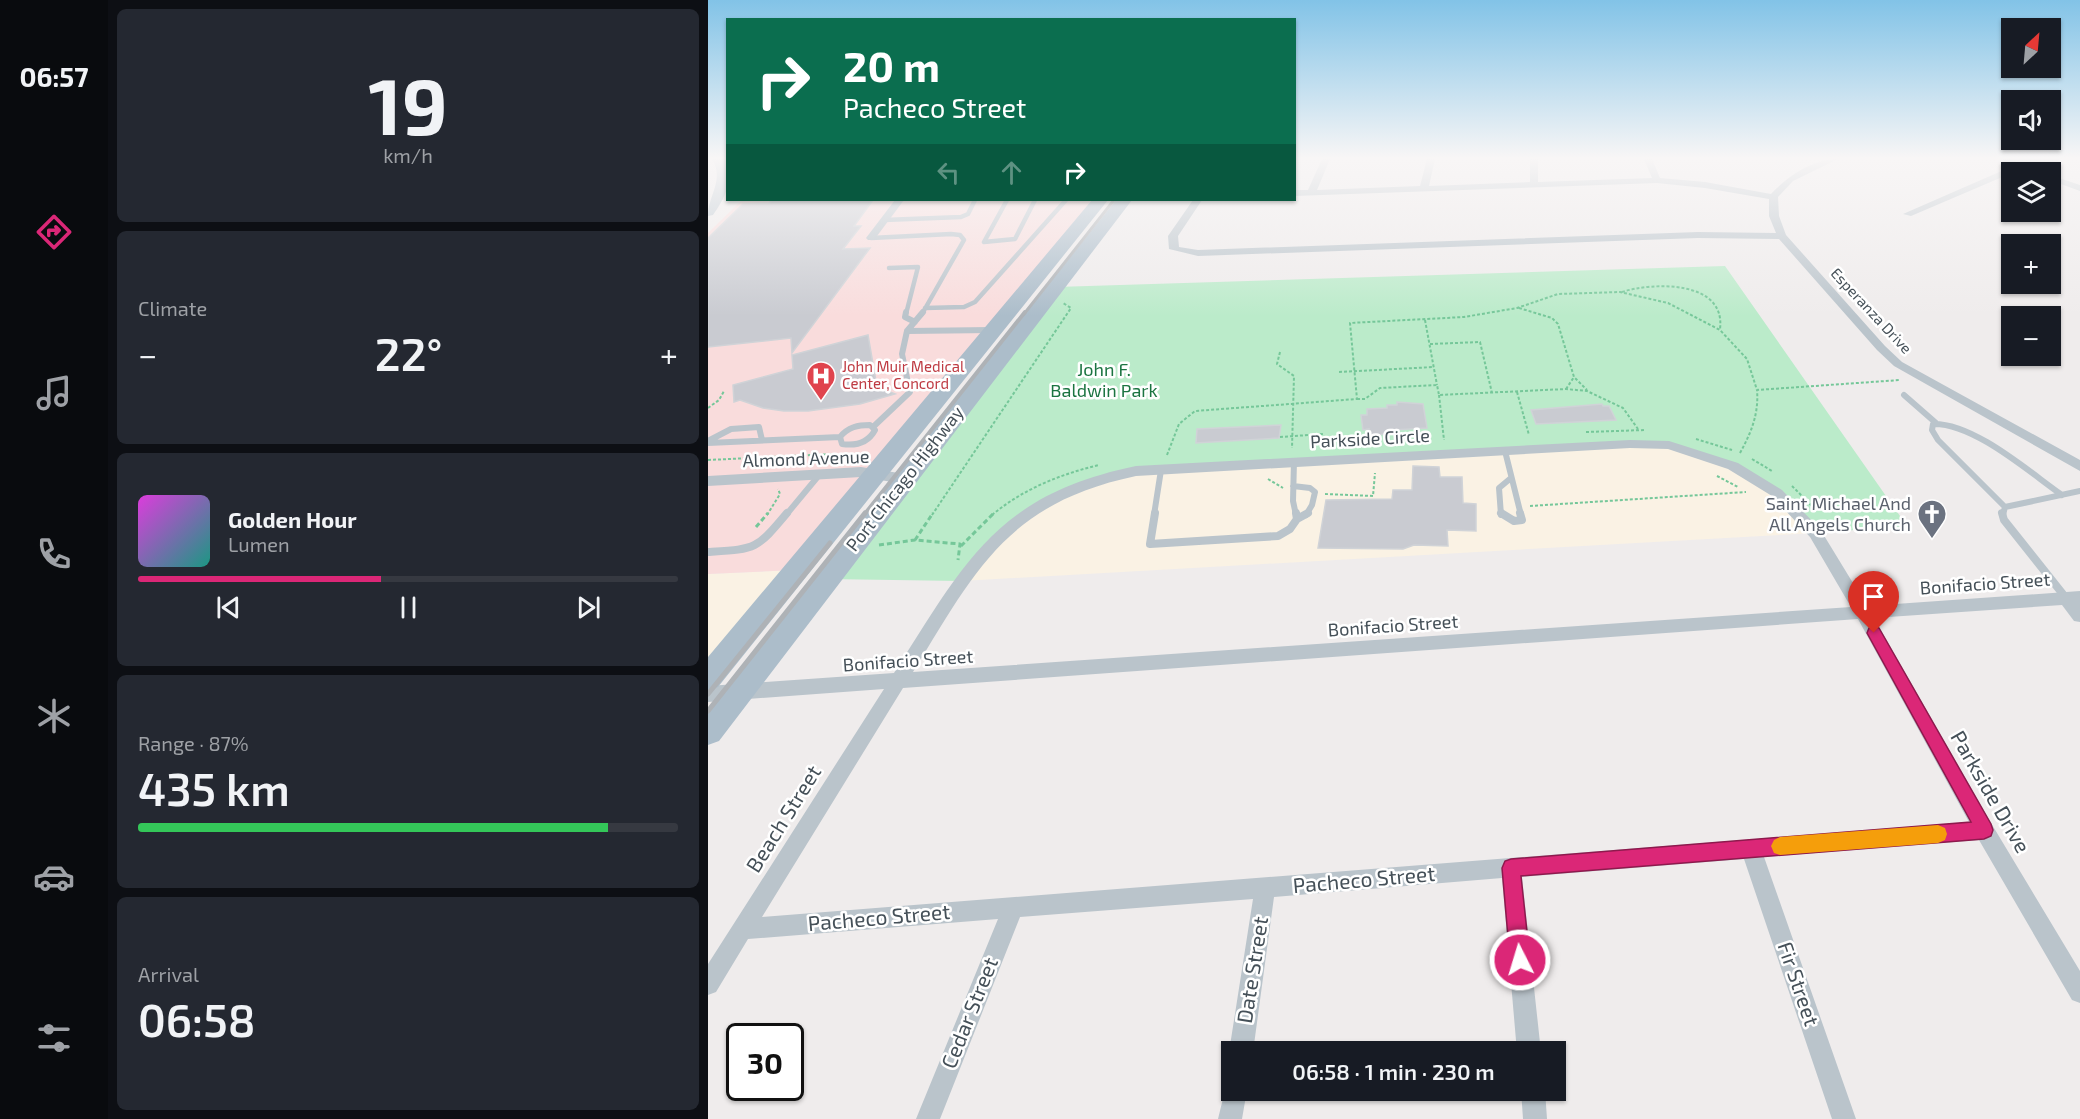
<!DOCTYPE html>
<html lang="en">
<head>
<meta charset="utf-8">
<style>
	:root { --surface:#171b24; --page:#242831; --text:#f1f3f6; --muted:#9ea1a6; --line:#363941; --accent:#db2777 }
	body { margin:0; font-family:"Exo 2",sans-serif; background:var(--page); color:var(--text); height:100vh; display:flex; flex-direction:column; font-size:22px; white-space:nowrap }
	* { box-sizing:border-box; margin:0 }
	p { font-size:20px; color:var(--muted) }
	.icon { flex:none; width:33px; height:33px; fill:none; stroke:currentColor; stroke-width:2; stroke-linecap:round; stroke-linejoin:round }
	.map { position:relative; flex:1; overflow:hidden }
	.panel { display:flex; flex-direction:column; gap:9px; padding:9px; background:#0d0f14; width:600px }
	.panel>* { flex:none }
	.top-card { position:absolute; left:18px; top:18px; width:570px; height:183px; border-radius:0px; box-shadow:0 2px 4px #0004; background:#0b6e4f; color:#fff; overflow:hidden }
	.needle { width:39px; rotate:26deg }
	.fabs { position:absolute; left:1293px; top:18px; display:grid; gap:12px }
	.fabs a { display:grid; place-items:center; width:60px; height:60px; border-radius:0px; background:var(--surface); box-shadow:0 2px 4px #0004; font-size:30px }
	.speed { position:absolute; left:18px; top:1023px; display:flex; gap:12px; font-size:30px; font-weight:700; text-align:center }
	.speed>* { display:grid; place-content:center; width:78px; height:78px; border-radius:50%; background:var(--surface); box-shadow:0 2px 4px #0004; line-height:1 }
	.speed .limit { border:3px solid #111; border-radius:9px; background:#fff; color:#111 }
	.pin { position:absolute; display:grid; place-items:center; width:51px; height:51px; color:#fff; margin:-62px -26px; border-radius:50% 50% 50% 0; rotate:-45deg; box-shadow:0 0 6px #0007 }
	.pin .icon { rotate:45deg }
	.me { position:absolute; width:66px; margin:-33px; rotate:355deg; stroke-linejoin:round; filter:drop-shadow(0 0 4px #0008) }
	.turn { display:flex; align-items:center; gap:21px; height:126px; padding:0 18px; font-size:27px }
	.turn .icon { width:78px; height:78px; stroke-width:2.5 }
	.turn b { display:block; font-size:42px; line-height:51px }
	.lanes { display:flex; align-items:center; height:57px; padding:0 18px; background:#0003; justify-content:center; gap:30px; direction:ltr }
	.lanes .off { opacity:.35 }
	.big { font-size:45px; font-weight:600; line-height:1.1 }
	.panel .card { flex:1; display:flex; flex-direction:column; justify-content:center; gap:9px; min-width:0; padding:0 21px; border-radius:9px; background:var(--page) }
	.panel .dial { align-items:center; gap:0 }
	.dial b { font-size:78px; line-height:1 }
	.song { display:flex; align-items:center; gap:18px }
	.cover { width:72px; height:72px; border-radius:9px; background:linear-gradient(135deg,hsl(300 70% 55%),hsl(170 70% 35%)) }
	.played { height:6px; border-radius:3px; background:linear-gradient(90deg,var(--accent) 45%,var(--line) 45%) }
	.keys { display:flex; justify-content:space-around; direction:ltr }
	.heat { display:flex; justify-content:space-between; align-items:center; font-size:33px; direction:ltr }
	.charge { height:9px; border-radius:4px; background:linear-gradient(90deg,#34c759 87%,var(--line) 0) }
	.trip { position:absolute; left:513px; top:1041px; width:345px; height:60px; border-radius:0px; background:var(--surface); box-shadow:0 2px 4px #0004; font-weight:600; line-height:60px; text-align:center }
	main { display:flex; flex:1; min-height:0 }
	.tab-bar { display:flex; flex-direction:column; width:108px; justify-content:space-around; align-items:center; background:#090b0e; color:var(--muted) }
	.tab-bar .icon { width:42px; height:42px }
	.tab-bar .selected { color:var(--accent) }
	.tab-bar b { font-size:27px; color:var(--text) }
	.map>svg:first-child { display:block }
	.commercial { fill:#faf2e4 }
	.medical { fill:#f9dcdc }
	.green { fill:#bbebca }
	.building { fill:#c9cbd1; stroke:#d0d3d7; stroke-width:1.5 }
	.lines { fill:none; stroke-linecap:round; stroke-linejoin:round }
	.path-far1 { stroke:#75c799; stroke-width:2; stroke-dasharray:3 2; stroke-linecap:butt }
	.path { stroke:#75c799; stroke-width:3; stroke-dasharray:5 3; stroke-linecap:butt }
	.lane-far2 { stroke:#bac4cb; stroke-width:4.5 }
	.lane-far1 { stroke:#bac4cb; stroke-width:6 }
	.lane { stroke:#bac4cb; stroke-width:8 }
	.street { fill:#bac4cb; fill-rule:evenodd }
	.secondary { fill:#bac6cf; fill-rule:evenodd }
	.primary { fill:#acbdca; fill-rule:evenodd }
	.rail-far2 { stroke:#aeb2b6; stroke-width:3 }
	.rail-far1 { stroke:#aeb2b6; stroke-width:4 }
	.rail { stroke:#aeb2b6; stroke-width:5 }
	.route { fill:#db2777; stroke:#8e194d; stroke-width:1.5 }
	.slow { fill:#f59e0b }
	.labels { text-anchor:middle; stroke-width:5; stroke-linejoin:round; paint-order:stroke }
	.far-street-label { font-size:15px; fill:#455058; stroke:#fff }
	.far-health-label { font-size:15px; fill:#be3a42; stroke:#fff; text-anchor:start }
	.park-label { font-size:18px; fill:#1b7441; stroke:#fff }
	.street-label { font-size:18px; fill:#455058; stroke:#fff }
	.worship-label { font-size:18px; fill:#5b616d; stroke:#fff; text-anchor:end }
	.near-street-label { font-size:21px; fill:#455058; stroke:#fff }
</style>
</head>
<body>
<main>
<nav class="tab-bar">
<b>06:57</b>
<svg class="icon selected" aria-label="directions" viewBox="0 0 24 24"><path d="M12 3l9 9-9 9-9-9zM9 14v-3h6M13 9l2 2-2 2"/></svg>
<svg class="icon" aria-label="music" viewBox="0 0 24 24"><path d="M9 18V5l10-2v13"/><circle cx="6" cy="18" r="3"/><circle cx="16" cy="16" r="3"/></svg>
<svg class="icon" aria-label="phone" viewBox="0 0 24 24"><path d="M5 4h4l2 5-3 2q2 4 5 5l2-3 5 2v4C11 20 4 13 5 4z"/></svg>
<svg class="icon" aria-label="climate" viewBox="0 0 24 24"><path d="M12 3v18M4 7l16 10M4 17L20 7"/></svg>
<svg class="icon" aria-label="car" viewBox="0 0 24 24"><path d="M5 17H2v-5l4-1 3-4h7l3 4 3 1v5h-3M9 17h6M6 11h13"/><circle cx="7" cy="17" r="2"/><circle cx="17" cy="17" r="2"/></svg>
<svg class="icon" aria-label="filters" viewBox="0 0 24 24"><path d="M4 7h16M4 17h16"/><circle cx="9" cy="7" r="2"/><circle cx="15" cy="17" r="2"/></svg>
</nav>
<section class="panel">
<div class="card dial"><b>19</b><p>km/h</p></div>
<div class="card"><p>Climate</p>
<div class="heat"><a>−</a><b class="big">22°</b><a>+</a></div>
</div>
<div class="card">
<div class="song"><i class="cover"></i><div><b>Golden Hour</b><p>Lumen</p></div></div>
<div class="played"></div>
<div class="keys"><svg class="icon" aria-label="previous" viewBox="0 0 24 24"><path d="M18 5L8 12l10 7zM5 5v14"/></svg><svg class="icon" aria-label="pause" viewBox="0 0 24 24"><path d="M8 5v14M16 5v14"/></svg><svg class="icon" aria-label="next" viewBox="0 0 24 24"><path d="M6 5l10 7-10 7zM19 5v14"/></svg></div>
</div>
<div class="card"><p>Range · 87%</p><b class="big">435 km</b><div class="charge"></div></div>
<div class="card"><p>Arrival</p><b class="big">06:58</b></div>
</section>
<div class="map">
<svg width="1372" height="1119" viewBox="0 0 1372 1119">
	<rect width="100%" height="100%" fill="#efecec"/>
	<path class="commercial" d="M961,445L1025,466L1069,493L1107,533L253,581L314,515L398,476Z
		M87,570L0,678V574Z"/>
	<path class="medical" d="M34,200H392L87,570L0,574V233Z"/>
	<path class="green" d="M1017,266L1199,526L1107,533L1069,493L1025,466L961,445L428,471L341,498L253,581L118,579L348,287Z"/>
	<path class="building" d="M64,200H165L146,226H153L135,249L162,248L84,353L83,338L0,347V238L35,204L61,203Z
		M160,335L169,387L187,394L152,404L100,411H76L55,408L32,400L26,402L25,385L85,369L84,355Z
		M689,402L715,404L719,428L685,430V434L661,435V429L655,430L653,415H659V409L679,408V405H689Z
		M894,404L895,406H901L908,420L828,424L823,410Z
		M573,425L571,438L488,443L489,429Z
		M705,466L731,467L732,477H754L755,503L768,504V531L739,530L740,546L706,545L695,549L610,548L618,500L684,499L685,490H704Z"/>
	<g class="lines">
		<path class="path-far1" d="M914,292C945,282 1018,280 1012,329
			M811,308L844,318L850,324L866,377L879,390
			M717,320L729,385
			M722,344L772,342L784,393
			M572,352L569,364L586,376L584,448
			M631,372L726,367
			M858,389L866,377
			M809,392L821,435
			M731,395L736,440
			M649,399H657L672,388L729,385L731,395L858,389L879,391L915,408L930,429
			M0,408L11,400L16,391
			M878,432L937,430
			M572,437L615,434
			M988,439L1024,450
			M1032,453C1043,433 1051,414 1049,390
			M459,455L471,424L487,411L649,399L642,323L756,317L809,308L850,294L912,292L960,303L1012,330L1039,359L1049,390L1192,380
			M1044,459L1064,471
			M0,460L126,454
			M1009,476L1030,487
			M560,479L575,488
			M1084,486L1109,511
			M617,494L665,496L667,473
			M822,506L1038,492
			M59,515L72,494L70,489
			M224,515L363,308L355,303
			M284,515C315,489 353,474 391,465"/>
		<path class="path" d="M48,527L60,513
			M207,540L225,513
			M171,545L207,540L252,544L250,560
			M253,546L286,513"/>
		<path class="lane-far2" d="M299,200L276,242L307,239L327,200
			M176,220L253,217L260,214L267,200
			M163,238L243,234L252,235L256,240L214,314
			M181,268L210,267L198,314
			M217,308L256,307L267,302L358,200"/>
		<path class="lane-far1" d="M198,312L197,317L207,322
			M199,331L284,330
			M1196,395L1228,423
			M162,425L167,430C160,443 148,446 134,444L132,437C140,427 150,425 162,425Z
			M165,427L202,392L194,354L199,331L215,312
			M0,441L23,429L51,427L54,440
			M0,443L132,437
			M797,451L813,515
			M586,461L585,501L588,515
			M585,486L602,488L607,492L604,505L598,515
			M1297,507L1230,440L1224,430L1225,424C1266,423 1321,472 1354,495
			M78,515L112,474
			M446,515L453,470
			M793,515L791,488L803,478
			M1295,515L1297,507L1372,491"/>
		<path class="lane" d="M447,513L442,544L570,536L582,529L589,519L588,513
			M793,513L806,521L814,520L812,513
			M1294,513L1296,520L1358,598
			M589,519L600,513
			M0,552C48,549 48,550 79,513"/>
		<path class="street" d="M614,159H622L609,190L712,186L719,159H727L721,186L822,182V159H830V182L944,178L936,159H944L952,178L997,182L1063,194C1080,176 1105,159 1130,159L1085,181L1070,197L1071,216L1078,235L1177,346L1194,362L1372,460V471L1186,366L1169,350L1071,239L990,238L490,256L461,249L460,236L485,200H494L470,236L471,247L490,250L990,232L1068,233L1061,216V199L997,188L949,183L586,196V190H600Z
			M1290,159H1302L1334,172H1323L1313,169L1203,216L1195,214L1305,166Z
			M1342,175L1372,185V191L1342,180Z
			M187,200H196L166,240H160L158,238Z
			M922,440L961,441L1030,463L1074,490L1112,529L1159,606L1372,591V622L1366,621L1354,605L1166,618L1283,823L1372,971V1003L1364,1000L1271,840L1056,857L1148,1119H1124L1036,859L814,877L833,1052H809L794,878L566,897L545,1052H524V1057L521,1052L545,899L312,917L232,1119H208L290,919L40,939L8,992L0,995V964L176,689L0,702V686L186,673C257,562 288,495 428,466ZM922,448L960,449L1020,469L1064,496L1102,537L1143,607L205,672C268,569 300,503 428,476ZM1150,619L1261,822L54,917L195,688Z
			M153,467L197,474L204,479L197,484L153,477L0,486V476Z
			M524,1080V1090H539L534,1119H510L519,1082Z
			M813,1090H837L839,1119H815Z"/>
		<path class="secondary" d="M4,159H16C28,177 16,200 5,215L0,216C0,195 17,180 4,159Z"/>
		<path class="primary" d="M384,200H400L10,687L0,690V657Z
			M408,200H424L11,741L0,745V708Z"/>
		<path class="rail-far2" d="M316,314L406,200"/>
		<path class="rail-far1" d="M156,515L317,312"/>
		<path class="rail" d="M0,694L122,543
			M0,711L157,513"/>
	</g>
	<linearGradient id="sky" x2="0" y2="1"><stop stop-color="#82c3e7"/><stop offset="0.5" stop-color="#f8f6f6"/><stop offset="1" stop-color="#f8f6f6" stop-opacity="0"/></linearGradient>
	<rect width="1372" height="316" fill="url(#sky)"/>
	<path class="route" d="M1166,626L1171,628L1283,824L1285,830L1283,836L1276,839L813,876L822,960L819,967L812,969L805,967L802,960L794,868L797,861L803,859L1263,822L1159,633L1161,628Z"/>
	<path class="slow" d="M1230,825L1237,828L1239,834L1237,840L1230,843L1072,855L1066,853L1063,846L1066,840L1072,837Z"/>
	<defs>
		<g id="hospital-pin" transform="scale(1.5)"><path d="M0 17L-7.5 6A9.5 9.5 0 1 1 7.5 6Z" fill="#e0444e" stroke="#fff"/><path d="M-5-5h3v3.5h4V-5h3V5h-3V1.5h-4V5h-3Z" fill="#fff"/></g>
		<g id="church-pin" transform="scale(1.5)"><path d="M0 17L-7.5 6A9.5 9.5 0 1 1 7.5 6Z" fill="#6b7280" stroke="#fff"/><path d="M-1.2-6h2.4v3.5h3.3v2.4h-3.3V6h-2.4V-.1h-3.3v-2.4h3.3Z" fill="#fff"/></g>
	</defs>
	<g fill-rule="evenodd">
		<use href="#hospital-pin" x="113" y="376"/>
		<use href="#church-pin" x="1224" y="514"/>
	</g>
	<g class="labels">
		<g class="far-street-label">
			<text transform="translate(1163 311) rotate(47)" y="5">Esperanza Drive</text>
		</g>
		<g class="far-health-label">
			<text x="134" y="372">John Muir Medical<tspan x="134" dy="17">Center, Concord</tspan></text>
		</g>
		<g class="park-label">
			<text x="396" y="376">John F.<tspan x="396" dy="21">Baldwin Park</tspan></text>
		</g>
		<g class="street-label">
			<text transform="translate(662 439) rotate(-3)" y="6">Parkside Circle</text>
			<text transform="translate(98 459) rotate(-2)" y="6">Almond Avenue</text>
			<text transform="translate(197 479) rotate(-52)" y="6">Port Chicago Highway</text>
			<text transform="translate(1277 584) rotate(-4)" y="6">Bonifacio Street</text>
			<text transform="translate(685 626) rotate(-4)" y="6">Bonifacio Street</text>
			<text transform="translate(200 661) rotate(-4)" y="6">Bonifacio Street</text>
		</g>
		<g class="worship-label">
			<text x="1203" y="510">Saint Michael And<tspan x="1203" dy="21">All Angels Church</tspan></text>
		</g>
		<g class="near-street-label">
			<text transform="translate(1282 792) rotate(60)" y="7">Parkside Drive</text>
			<text transform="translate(76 819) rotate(-58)" y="7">Beach Street</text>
			<text transform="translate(656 880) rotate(-5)" y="7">Pacheco Street</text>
			<text transform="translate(171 918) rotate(-5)" y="7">Pacheco Street</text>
			<text transform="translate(545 970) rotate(-81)" y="7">Date Street</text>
			<text transform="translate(1090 984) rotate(71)" y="7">Fir Street</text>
			<text transform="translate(262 1013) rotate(-68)" y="7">Cedar Street</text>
		</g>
	</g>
</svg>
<div class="fabs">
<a><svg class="needle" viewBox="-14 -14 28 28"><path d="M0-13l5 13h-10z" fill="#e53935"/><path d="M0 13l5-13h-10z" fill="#9ea1a6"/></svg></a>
<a><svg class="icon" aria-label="sound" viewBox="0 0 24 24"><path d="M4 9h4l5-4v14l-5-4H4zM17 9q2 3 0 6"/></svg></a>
<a><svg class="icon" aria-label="layers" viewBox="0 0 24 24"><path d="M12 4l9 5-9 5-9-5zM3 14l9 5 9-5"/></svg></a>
<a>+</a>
<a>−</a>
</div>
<div class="speed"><div class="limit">30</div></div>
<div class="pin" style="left:1166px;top:633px;background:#d93025"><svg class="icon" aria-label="arrive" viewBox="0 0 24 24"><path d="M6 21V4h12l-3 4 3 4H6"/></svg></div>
<svg class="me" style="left:812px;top:960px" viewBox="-20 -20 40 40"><circle r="17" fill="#db2777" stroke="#fff" stroke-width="3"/><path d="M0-11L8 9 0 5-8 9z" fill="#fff"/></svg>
<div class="trip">06:58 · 1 min · 230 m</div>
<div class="top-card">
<div class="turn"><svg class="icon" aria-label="right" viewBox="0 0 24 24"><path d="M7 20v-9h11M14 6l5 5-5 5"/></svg><div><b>20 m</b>Pacheco Street</div></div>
<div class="lanes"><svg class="icon off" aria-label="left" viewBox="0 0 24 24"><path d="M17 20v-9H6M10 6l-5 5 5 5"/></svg><svg class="icon off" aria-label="ahead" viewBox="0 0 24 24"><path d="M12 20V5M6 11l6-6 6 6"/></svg><svg class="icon" aria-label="right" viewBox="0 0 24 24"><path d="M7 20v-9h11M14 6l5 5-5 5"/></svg></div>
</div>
</div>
</main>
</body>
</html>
